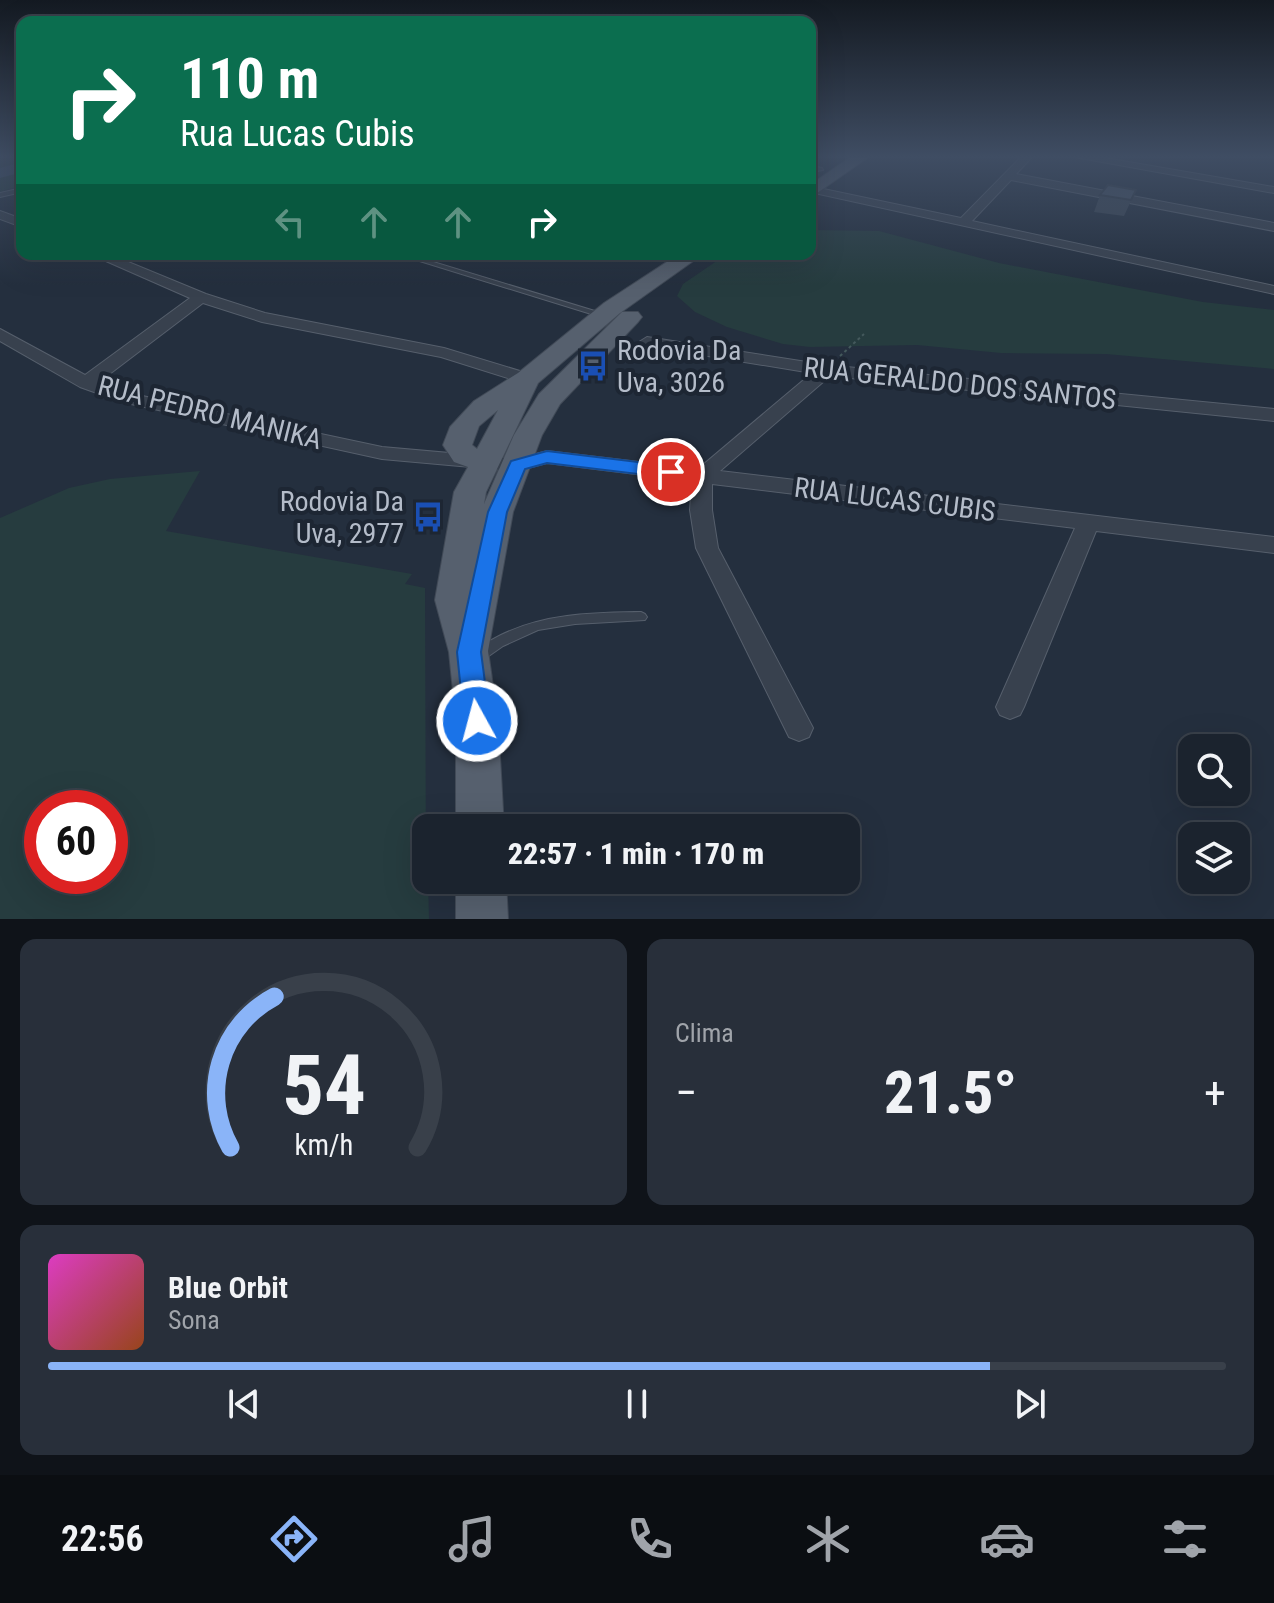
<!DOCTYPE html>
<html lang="pt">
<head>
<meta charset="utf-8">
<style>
	:root { --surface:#1b232e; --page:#282f3a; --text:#f1f3f6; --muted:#a0a4aa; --line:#39404a; --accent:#8ab4f8 }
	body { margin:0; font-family:"Roboto Condensed",sans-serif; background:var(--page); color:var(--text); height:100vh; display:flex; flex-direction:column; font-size:30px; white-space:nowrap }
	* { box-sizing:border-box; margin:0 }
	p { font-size:26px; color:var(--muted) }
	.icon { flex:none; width:44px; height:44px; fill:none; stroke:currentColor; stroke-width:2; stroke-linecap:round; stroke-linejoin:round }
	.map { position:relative; height:919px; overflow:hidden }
	.side { display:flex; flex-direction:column; gap:20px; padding:20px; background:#0f1319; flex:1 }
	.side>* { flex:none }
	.guide { position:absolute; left:16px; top:16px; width:800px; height:244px; border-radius:16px; box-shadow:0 8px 32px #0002,0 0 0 2px var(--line); background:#0b6e4f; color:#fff; overflow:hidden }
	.fabs { position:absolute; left:1178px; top:734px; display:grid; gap:16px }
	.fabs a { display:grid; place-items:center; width:72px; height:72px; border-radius:16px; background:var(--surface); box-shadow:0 8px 32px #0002,0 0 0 2px var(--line); font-size:40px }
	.speed { position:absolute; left:24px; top:790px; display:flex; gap:16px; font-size:40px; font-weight:700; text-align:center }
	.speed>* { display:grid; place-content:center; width:104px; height:104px; border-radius:50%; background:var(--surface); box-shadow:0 8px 32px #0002,0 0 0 2px var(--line); line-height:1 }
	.speed .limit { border:12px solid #d22; background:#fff; color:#111 }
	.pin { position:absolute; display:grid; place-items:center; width:68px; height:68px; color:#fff; margin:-34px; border:4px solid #fff; border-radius:50%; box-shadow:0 2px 8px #0007 }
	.me { position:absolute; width:88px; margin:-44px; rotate:353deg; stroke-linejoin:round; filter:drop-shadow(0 0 6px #0008) }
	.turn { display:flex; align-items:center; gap:28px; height:168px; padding:0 32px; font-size:36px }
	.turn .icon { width:104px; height:104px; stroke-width:2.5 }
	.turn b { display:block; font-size:56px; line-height:68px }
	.lanes { display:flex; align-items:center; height:76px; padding:0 32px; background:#0003; justify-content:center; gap:40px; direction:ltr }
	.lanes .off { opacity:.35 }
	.big { font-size:60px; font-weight:800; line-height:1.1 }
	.side .tile { flex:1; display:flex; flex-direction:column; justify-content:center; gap:12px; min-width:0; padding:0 28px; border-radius:16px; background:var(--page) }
	.side .dial { align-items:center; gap:0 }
	.dial svg { height:208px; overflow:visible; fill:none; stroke:var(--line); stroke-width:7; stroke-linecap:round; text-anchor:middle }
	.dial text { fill:var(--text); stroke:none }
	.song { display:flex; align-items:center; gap:24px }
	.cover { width:96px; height:96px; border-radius:12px; background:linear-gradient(135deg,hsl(310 70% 55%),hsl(20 70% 35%)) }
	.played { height:8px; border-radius:4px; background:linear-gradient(90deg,var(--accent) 80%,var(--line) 80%) }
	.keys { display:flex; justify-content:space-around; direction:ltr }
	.heat { display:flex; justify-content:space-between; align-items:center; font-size:44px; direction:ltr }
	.side .tiles { flex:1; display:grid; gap:20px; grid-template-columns:1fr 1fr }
	.tile:last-child { grid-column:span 2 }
	.trip { position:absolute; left:412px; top:814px; width:448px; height:80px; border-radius:16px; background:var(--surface); box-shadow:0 8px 32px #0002,0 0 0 2px var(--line); font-weight:800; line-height:80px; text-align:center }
	.tab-bar { display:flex; height:128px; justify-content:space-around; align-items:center; background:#0b0e12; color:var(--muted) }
	.tab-bar .icon { width:56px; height:56px }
	.tab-bar .active { color:var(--accent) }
	.tab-bar b { font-size:36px; color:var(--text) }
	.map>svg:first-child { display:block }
	.green { fill:#263c3f; fill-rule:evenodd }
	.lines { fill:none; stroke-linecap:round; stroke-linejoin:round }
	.river { fill:#394c67; fill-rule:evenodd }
	.service-casing { stroke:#565f6c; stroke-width:2 }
	.minor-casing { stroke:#565f6c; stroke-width:2 }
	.primary-casing { stroke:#414a57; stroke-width:2 }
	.path { stroke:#44595c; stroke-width:2; stroke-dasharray:3 3; stroke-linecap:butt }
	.service { fill:#38414e; fill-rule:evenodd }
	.minor { fill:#38414e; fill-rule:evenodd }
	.primary { fill:#56606e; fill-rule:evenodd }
	.wall { fill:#3b4654 }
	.building { fill:#455162; stroke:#303945; stroke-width:2 }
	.route { fill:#1a73e8; stroke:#114b97; stroke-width:2 }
	.labels { text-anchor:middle; stroke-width:8; stroke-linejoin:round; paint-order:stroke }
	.poi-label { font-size:28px; fill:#b4bcc9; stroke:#1d2633; text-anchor:start }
	.street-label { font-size:28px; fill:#b4bcc9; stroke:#1d2633 }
</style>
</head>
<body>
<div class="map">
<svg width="1274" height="919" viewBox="0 0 1274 919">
	<rect width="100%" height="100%" fill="#242f3e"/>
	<path class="green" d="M0,156H22V185L0,192Z
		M810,230L879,231L999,263L1203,302L1274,310V369L1106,354L1001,353L917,345L810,347L783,344L727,327L695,312L677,296L683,284L727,254H810Z
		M200,471L166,531L412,574L405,584L425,588L426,880H428L429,919H0V518L69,488L110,479ZM110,808V876H42V808Z"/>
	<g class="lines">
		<path class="river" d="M22,162V172L0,178V168Z"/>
		<g class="service-casing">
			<path id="service" d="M22,188V192L0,197V193Z
				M397,254H407L608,315L604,317H601Z
				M641,612L645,614L647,617L645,620L575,624L538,630L503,646L483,660L478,661L473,660L471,656C478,647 491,640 501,635C546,613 593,613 641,612Z"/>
		</g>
		<g class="minor-casing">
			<path id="minor" d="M1022,156H1033L1016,174L1274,223V231L1011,180L972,221L1274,286V294L810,192V188L814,187L961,218Z
				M1069,156H1094L1274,187V193Z
				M810,166L822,168L823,170L810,172Z
				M0,211L22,219V227L0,219Z
				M90,254H109L206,294L265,313L444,348L533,375L536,379L527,384L441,357L262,322L203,303L99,382L133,394L382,447L517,459L547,451L698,469L812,373L641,345L639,342L647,337L826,365L1274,409V421L830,376L720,471L1274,537V553L1096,531L1024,707L1020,715L1010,719L1000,715L996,707L1075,528L712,484V510L718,548L813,728L809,737L799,741L789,737L696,548L690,510L692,481L547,463L517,471L382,459L122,402L80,387L0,341V329L85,375L190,298Z"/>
		</g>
		<g class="primary-casing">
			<path id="primary" d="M852,156H870L810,198V185Z
				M679,254H703L620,313L538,383L486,492L484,504L514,435L539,394L622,312H638L642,317L638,322L560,404L542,435L513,512L488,651L498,721L504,828H456V721L449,652L435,600L454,492L468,467L454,462L443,445L450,427L474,401L518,373L604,303ZM498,410L477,449L472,445L479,426Z
				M456,880H506L508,919H456Z"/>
		</g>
		<path class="path" d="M840,356L864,334"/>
		<use href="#service" class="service"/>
		<use href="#minor" class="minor"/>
		<use href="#primary" class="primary"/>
	</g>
	<path class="wall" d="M1136,190L1124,216L1094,212L1100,195Z"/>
	<path class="building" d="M1108,185L1136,190L1131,200L1100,195Z"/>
	<linearGradient id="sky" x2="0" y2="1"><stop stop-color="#141a22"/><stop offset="0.55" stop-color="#3f4d63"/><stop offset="1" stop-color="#3f4d63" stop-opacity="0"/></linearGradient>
	<rect width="1274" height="285" fill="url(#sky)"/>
	<path class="route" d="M547,451L671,466L681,472L671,478L547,463L525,469L507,512L481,652L490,721L486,729L477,732L468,729L464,721L457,652L488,512L511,461Z"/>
	<defs>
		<g id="bus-bare" transform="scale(2.4)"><path d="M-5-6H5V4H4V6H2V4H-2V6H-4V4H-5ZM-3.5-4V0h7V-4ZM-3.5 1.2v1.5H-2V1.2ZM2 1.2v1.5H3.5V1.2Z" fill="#1a4fb4" stroke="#1d2633" stroke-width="2.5" paint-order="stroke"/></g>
	</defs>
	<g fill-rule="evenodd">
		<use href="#bus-bare" x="593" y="366"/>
		<use href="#bus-bare" x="428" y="517"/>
	</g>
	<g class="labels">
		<g class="poi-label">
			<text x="617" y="360">Rodovia Da<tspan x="617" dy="32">Uva, 3026</tspan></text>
			<text x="404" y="511" text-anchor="end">Rodovia Da<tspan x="404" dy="32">Uva, 2977</tspan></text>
		</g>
		<g class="street-label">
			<text transform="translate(960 383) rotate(6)" y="10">RUA GERALDO DOS SANTOS</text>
			<text transform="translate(210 412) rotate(14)" y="10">RUA PEDRO MANIKA</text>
			<text transform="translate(895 499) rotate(7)" y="10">RUA LUCAS CUBIS</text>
		</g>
	</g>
</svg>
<div class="fabs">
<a><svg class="icon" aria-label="search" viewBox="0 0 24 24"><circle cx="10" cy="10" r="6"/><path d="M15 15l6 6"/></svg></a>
<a><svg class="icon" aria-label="layers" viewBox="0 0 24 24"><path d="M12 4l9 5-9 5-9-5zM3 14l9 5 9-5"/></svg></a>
</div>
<div class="speed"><div class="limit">60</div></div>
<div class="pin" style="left:671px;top:472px;background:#d93025"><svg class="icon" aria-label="arrive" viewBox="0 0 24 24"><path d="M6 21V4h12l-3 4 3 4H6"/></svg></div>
<svg class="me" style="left:477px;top:721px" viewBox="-20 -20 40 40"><circle r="17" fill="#1a73e8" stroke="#fff" stroke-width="3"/><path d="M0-11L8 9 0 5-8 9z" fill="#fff"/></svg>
<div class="trip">22:57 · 1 min · 170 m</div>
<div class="guide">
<div class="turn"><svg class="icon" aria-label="right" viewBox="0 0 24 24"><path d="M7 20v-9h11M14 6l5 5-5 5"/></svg><div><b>110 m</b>Rua Lucas Cubis</div></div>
<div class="lanes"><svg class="icon off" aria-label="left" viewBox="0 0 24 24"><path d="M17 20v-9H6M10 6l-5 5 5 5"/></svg><svg class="icon off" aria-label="ahead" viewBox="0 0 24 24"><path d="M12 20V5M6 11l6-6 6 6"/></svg><svg class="icon off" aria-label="ahead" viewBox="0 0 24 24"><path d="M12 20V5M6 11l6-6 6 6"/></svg><svg class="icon" aria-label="right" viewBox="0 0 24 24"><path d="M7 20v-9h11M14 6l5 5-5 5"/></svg></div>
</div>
</div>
<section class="side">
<div class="tiles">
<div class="tile dial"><svg viewBox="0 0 100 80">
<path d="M14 69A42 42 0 1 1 86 69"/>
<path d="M14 69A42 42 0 0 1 31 11" stroke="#8ab4f8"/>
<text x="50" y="56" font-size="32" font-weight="700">54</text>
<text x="50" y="72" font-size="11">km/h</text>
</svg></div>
<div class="tile"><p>Clima</p>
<div class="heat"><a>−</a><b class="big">21.5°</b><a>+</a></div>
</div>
<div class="tile">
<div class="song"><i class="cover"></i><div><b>Blue Orbit</b><p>Sona</p></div></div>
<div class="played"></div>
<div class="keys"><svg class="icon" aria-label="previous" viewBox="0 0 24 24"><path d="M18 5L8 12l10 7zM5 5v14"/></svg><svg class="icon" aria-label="pause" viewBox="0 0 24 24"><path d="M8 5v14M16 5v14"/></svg><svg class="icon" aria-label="next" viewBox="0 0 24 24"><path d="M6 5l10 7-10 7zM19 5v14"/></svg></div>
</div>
</div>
</section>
<nav class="tab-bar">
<b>22:56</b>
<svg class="icon active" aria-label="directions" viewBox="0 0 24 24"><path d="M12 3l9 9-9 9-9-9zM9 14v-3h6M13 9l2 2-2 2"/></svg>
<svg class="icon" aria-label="music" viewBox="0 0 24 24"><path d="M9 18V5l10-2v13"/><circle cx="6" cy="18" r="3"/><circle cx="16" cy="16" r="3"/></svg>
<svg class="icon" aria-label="phone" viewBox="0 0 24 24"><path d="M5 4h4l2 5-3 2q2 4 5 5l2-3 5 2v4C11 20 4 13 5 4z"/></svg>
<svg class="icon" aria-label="climate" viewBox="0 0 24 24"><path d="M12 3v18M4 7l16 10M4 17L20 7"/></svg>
<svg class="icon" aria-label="car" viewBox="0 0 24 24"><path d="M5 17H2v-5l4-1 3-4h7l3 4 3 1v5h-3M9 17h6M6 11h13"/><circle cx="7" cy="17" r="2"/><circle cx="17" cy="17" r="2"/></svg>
<svg class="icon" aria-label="filters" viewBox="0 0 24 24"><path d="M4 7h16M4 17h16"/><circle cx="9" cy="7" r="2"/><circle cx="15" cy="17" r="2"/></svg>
</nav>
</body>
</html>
